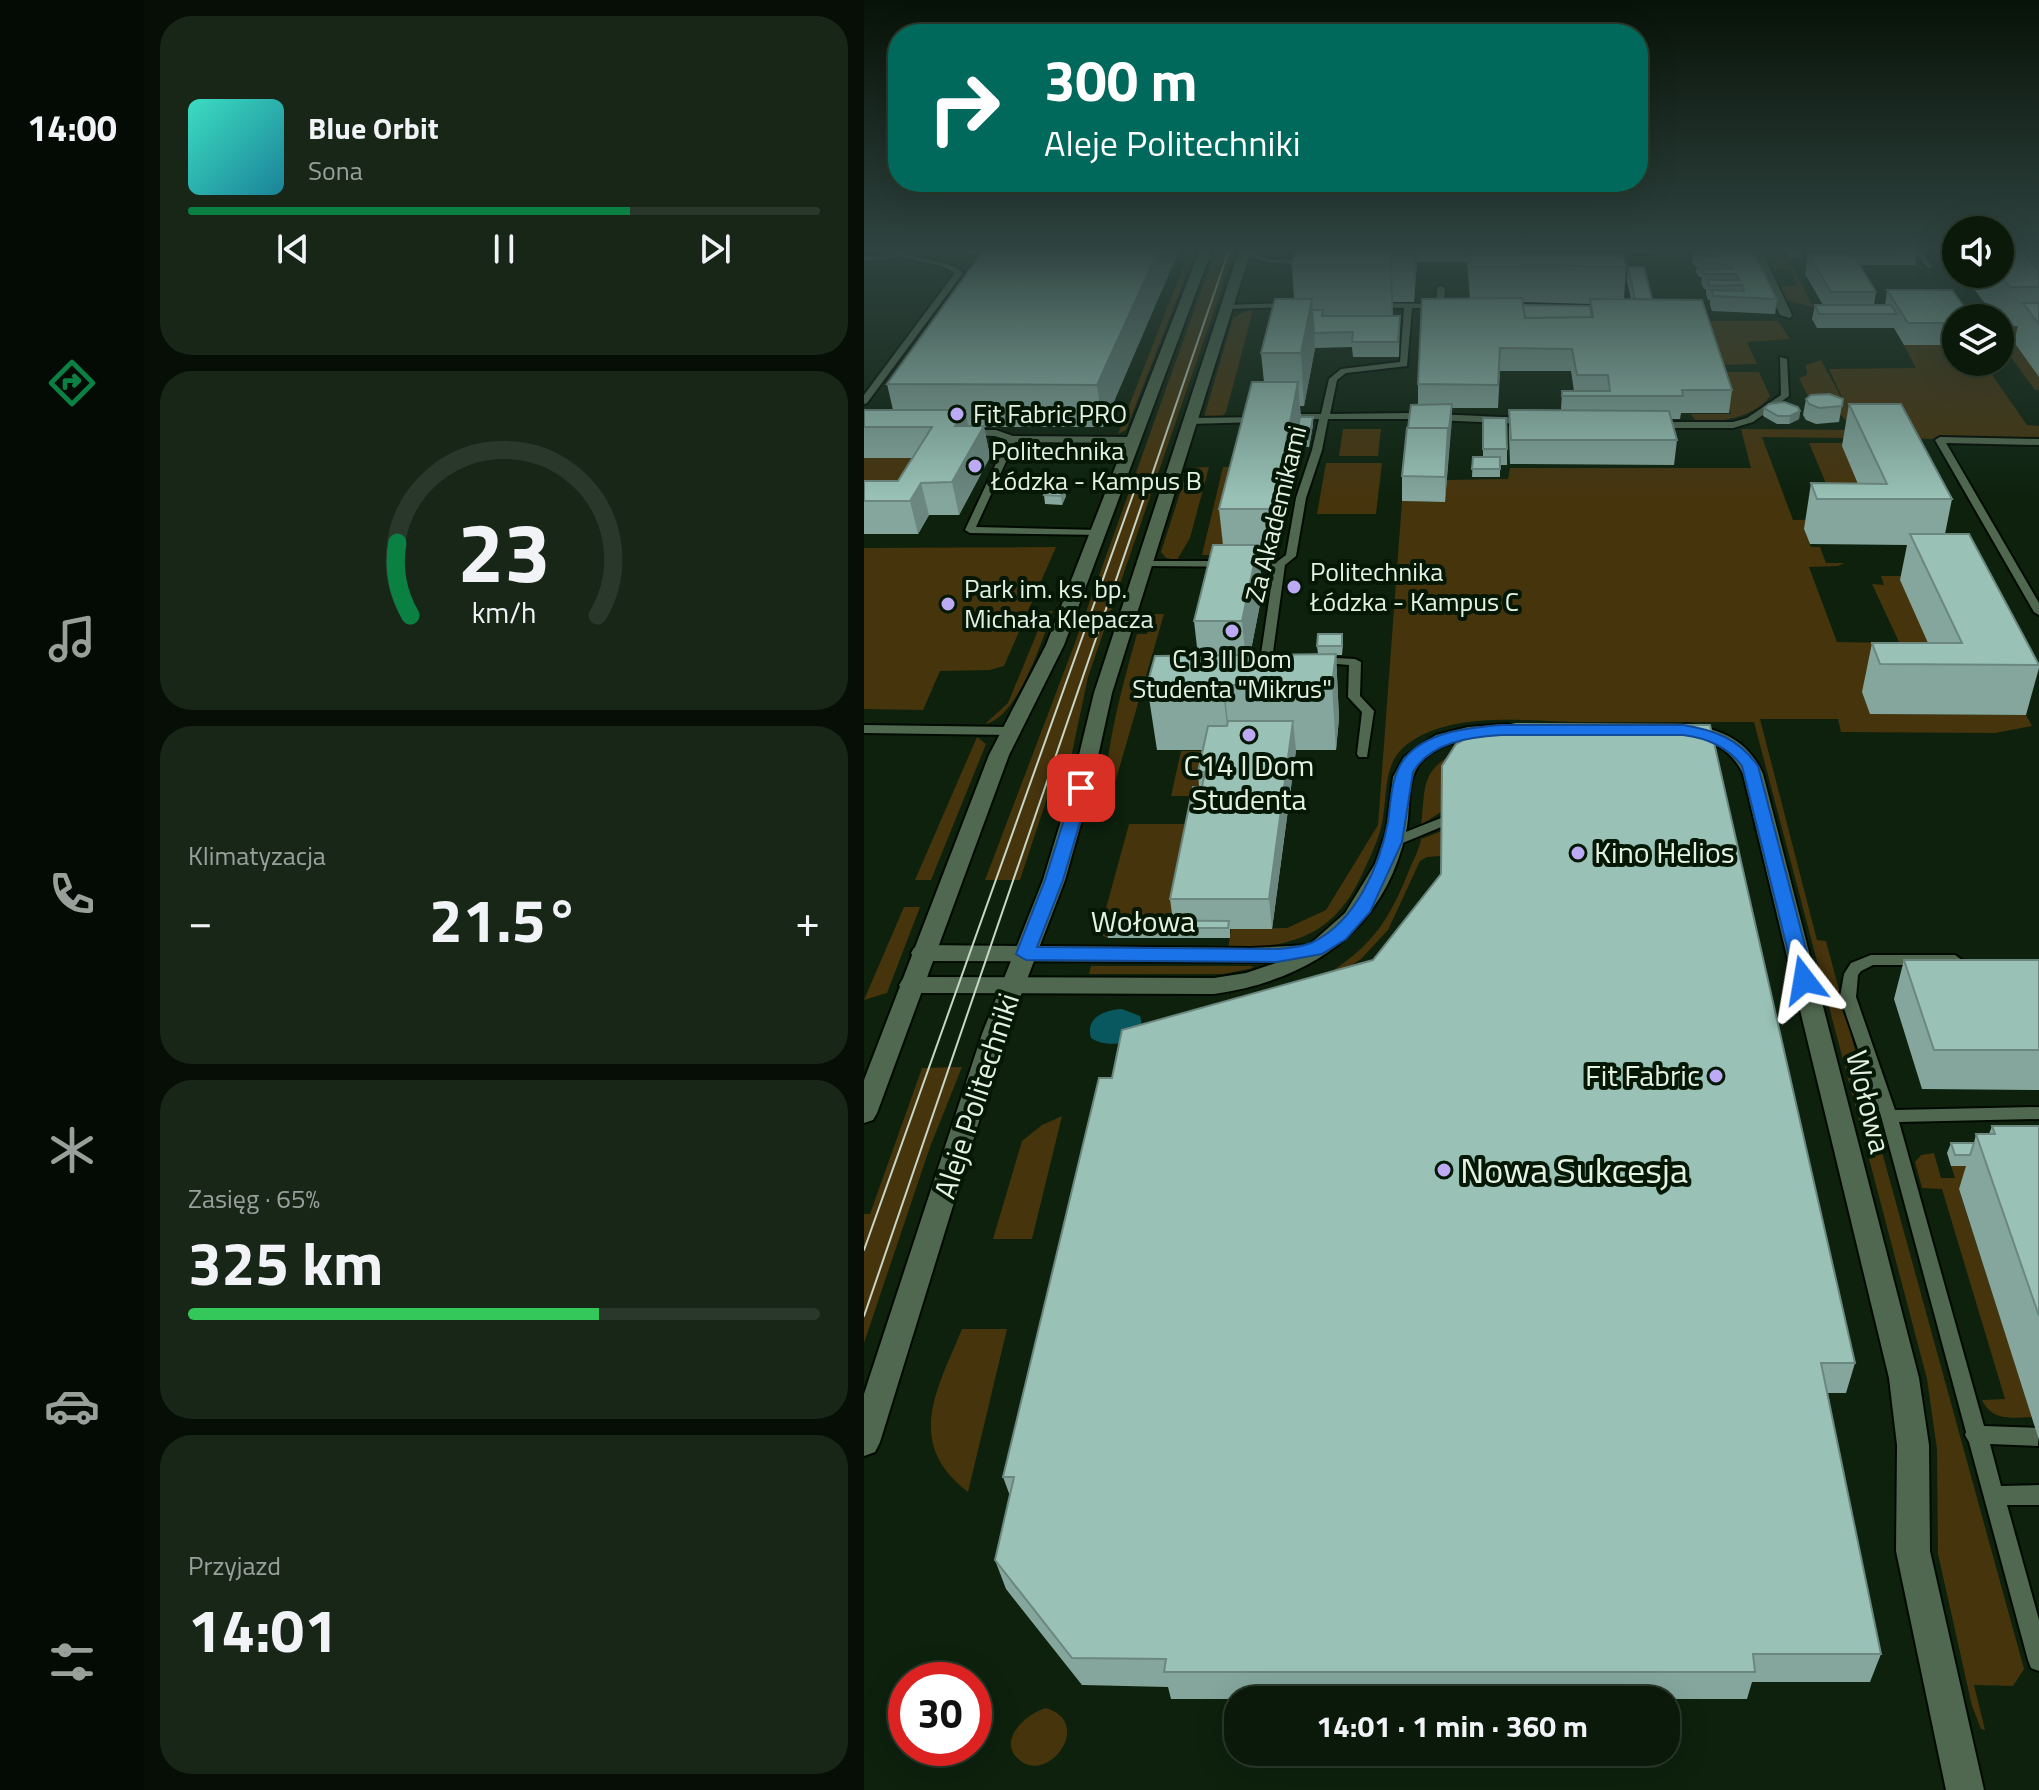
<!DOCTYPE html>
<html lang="pl">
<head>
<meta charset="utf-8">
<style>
	:root { --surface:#0a190a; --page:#182618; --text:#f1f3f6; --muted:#99a09c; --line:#2a382b; --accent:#0b8043 }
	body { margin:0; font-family:"Titillium Web",sans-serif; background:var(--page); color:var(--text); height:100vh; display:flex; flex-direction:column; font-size:30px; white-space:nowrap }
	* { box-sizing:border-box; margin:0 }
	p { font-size:26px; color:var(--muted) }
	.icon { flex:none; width:44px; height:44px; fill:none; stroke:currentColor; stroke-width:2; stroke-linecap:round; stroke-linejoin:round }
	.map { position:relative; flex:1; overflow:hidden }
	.drawer { display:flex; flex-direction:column; gap:16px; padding:16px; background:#060e06; width:720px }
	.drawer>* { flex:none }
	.guide { position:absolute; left:24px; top:24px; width:760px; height:168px; border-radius:32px; box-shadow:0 8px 32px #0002,0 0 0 2px var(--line); background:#00695c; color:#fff; overflow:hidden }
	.controls { position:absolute; left:1078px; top:216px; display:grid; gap:16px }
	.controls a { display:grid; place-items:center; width:72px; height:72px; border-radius:50%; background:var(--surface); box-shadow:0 8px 32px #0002,0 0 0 2px var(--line); font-size:40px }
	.speed { position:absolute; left:24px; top:1662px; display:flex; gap:16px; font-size:40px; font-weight:700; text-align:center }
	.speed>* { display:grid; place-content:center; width:104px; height:104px; border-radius:50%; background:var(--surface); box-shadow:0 8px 32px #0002,0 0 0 2px var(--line); line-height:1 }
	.speed .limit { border:12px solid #d22; background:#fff; color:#111 }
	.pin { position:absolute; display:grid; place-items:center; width:68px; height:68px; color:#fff; margin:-34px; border-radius:16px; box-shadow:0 4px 12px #0006 }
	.me { position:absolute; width:88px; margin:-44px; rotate:346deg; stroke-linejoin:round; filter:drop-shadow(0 0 6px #0008) }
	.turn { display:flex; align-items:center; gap:28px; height:168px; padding:0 24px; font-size:36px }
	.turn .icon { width:104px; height:104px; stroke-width:2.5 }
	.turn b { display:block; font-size:56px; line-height:68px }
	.big { font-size:60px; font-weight:700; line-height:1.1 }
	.drawer .tile { flex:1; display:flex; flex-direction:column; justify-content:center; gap:12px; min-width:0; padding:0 28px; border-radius:32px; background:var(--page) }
	.drawer .dial { align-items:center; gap:0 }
	.dial svg { height:208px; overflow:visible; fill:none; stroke:var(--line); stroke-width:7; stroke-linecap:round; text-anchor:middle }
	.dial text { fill:var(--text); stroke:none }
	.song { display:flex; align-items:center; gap:24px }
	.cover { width:96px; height:96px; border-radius:12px; background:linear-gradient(135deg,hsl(170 70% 55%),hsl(190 70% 35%)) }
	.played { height:8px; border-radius:4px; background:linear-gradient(90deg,var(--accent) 70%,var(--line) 70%) }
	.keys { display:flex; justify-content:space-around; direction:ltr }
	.heat { display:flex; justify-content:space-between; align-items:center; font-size:44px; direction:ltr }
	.charge { height:12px; border-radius:6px; background:linear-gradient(90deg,#34c759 65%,var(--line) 0) }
	.trip { position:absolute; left:360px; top:1686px; width:456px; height:80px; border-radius:32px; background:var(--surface); box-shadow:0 8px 32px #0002,0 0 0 2px var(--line); font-weight:700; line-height:80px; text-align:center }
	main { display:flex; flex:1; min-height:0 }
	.dock { display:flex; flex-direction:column; width:144px; justify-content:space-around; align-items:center; background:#040a04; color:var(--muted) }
	.dock .icon { width:56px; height:56px }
	.dock .current { color:var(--accent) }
	.dock b { font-size:36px; color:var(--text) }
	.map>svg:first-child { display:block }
	.green { fill:#46340d }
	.water { fill:#09585f }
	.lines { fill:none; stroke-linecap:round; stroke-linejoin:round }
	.service-casing { stroke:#000a00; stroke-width:4 }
	.minor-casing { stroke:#000a00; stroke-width:4 }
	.secondary-casing { stroke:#000a00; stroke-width:4 }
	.service { fill:#516850; fill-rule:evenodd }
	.minor { fill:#516850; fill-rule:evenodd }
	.secondary { fill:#516850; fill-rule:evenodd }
	.tram { stroke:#c8d6c7; stroke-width:2 }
	.wall { fill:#84a69c; fill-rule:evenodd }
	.shaded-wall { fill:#6b877f }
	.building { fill:#99c1b5; stroke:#6b877f; stroke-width:2 }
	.route { fill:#1a73e8; stroke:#114b97; stroke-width:2 }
	.poi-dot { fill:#bcaaf5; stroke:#041805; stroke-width:3 }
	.labels { text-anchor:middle; stroke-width:8; stroke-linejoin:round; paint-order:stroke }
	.far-poi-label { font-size:26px; fill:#e4f1e3; stroke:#041805; text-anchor:start }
	.far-street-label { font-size:26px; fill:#e4f1e3; stroke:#041805 }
	.poi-label { font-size:30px; fill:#e4f1e3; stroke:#041805 }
	.street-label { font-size:30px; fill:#e4f1e3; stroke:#041805 }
	.near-poi-label { font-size:36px; fill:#e4f1e3; stroke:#041805; text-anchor:start }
</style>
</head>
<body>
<main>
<nav class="dock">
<b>14:00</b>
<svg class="icon current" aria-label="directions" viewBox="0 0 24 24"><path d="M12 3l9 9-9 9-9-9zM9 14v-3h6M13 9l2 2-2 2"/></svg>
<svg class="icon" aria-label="music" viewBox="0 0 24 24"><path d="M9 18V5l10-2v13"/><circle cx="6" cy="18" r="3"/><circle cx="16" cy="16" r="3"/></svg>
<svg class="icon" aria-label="phone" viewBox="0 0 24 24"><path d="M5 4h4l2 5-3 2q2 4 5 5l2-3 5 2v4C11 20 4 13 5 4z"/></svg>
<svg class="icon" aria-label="climate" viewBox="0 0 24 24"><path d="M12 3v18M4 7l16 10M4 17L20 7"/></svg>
<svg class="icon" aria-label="car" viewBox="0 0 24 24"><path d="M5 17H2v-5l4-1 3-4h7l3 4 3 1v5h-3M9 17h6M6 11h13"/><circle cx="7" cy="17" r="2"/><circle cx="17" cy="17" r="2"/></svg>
<svg class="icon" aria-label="filters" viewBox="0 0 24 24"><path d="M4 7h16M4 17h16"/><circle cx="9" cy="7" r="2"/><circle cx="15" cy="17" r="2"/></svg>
</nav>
<section class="drawer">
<div class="tile">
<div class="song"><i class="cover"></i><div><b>Blue Orbit</b><p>Sona</p></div></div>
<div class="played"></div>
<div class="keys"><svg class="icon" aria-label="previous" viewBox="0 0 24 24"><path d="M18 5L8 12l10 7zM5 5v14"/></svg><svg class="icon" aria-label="pause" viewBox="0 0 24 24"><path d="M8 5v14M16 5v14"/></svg><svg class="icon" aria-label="next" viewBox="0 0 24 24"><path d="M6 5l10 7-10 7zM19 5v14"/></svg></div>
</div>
<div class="tile dial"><svg viewBox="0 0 100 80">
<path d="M14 69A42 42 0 1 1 86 69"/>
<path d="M14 69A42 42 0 0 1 9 41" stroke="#0b8043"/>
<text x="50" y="56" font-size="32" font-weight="700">23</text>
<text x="50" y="72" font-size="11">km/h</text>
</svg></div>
<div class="tile"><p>Klimatyzacja</p>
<div class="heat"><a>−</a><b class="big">21.5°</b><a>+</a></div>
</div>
<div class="tile"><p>Zasięg · 65%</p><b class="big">325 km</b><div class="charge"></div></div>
<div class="tile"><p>Przyjazd</p><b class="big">14:01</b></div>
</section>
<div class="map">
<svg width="1175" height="1790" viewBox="0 0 1175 1790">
	<rect width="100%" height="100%" fill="#0d210d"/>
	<path class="green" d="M327,247H333L262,430L254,434Z
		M353,247H372L224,677L201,786H187L156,880H121L209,648Z
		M659,247H671L673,265V247H746L753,267L749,247H761L769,281L663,283Z
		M896,247H918L950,308L923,300L916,287L933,285L926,270L906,269Z
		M387,309L388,314L362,412L357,418L340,417L369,318Z
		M837,321H914L926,339L883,342L893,364L852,365Z
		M1136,324L1175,326V390H1171L1136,342Z
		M1040,345H1092V362H1119L1163,425L1175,426V440L898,437L929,520L977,519L945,443H1049L1015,529H940L947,547H956L962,563H980L974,566L945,567L973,642L1028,643L1048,670L1008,584L1020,585L1017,576H1121L1037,580L1086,692L1006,714L1162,715L1168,726L1131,733L977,732L974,719H896L953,940L962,941L1012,1129H1002L1005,1140L1015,1141L1160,1669L1149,1686L1110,1685L1121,1730L1117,1729L1108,1706L1074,1554L1073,1449L1063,1379L890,722C833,722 776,722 719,722C666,722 599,711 551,739C519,757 524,786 519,818C516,837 508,853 500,870C472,935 431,947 364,949L367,929L423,928L462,910L514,825L538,501L581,502L582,480L644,479L646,468H887L877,429L988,430L981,428L983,422C974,409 965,409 950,409L935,378L943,375L942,365L957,360L983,408L965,369L1052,368Z
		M855,372H895L906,396C890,418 858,421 833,423L827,414H867Z
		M479,429H517L514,456H475Z
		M0,458H75L59,484H0Z
		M462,463H518L512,514H453Z
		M345,467L326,538L313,560L302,558L297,552L324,468Z
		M359,467H379L358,555H338Z
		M192,547L140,666L126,670L76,671L59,710L0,709V548Z
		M182,611H189C178,640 154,718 121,724L144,703Z
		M289,614H300L239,824C239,758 255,697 273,634H283Z
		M113,737L122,744L67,880H51Z
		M317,751H347L336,796H307Z
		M594,751L578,794L577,812L557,825C562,788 555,771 594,751Z
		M265,824H330L308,931H246L244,938L235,934Z
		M578,831L577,856L563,857L556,861L524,930L497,959L469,977L464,974C509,944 524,922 544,873C548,862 555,851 557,839Z
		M40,907H56L23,993L0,1000Z
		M227,966H387L390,968L359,974H225Z
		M98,1067L66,1147L0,1343V1214H6L58,1068Z
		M198,1116L168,1239H129L158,1141L178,1125Z
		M1070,1153L1077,1178H1091L1087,1166L1120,1165L1095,1190L1168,1417C1147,1418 1128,1421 1118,1400L1141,1399L1078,1189L1058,1188L1051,1162L1057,1155Z
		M98,1329H143L104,1492C40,1443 73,1390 98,1329Z
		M182,1708C229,1722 187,1781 158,1762C130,1743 161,1714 182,1708Z"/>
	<path class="water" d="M258,1009L276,1016C285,1044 244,1050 227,1038C221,1017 241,1010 258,1009Z"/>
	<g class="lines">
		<g class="service-casing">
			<path id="service" d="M41,247L44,249L39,253C60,262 81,258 99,273L3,403L0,404V395L91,273C75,261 53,264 34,256L28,259L0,261V257L26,255Z
				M1048,247H1056L1069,268H1063Z
				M377,249L406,259L446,260L450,262L446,264L405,263L377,253Z
				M577,286L581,288L580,306L573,308H548L543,366L482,373L473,380L466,414L547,413L664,418L668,421L664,424L547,419H464L458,450L442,498L432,556L421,565L409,652L424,657V661H416L397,654L410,567L275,566L274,564L279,561H414L422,555L432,498L448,450L455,419L421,420L417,417L421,414H457L465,379L477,369L536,362L540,308L510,307L506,305L510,303L572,304L573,288Z
				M425,303L429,305L428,307L362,309L358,307L362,305Z
				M916,357L923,359L925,396L889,422L869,428H793L789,425L793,422H869L883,418L917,395Z
				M399,417V421L396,422L325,424L321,421L325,418Z
				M104,430H132L149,436L270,437L275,440L270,443L151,442L112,527L234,530L238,531V535L106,533L101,530L143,440L131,436L101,435L99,433Z
				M1076,437L1175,439V445L1082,443L1175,603V615L1170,612L1071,440Z
				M453,657L491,659L497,662L496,696L510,711L503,757H495L493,754L498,712L484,697L485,665L449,662V658Z
				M0,725L147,727L153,731L147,735L0,733Z
				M577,818L582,819L584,822L582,825L534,845H524L522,842L524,839Z
				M1007,955H1091L1098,960L1091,965H1009L997,971L994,975L992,997L1031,1110L1175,1107V1119L1035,1122L1120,1426L1175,1428L1174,1446L1126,1444L1137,1486L1175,1485V1505H1143L1175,1620V1671L1167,1668L1164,1660L1105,1442L1101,1435L1102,1432L1017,1116L976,997L980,974L987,963Z"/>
		</g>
		<g class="minor-casing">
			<path id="minor" d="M884,247H896L928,315L926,318L916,315Z
				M643,724L650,726L653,730L650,734C619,742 589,734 562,757C540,776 548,807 542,832C520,931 446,980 350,994L47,993L39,991L35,985L39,979L47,977L350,978L382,973L415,962L58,961L50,958L47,953L50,948L58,945L386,948L445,945L481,913L511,864L522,832L529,777L540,757L572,735L604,727Z
				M822,724C857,729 884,740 899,774L1055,1378L1065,1445L1066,1551L1120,1790H1082L1032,1551L1033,1445L1025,1378L879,774C866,745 843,741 815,734L812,730L815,726Z"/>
		</g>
		<g class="secondary-casing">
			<path id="secondary" d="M337,247H349L200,645L145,755L13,1113L9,1120L0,1123V1080L125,755L182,645Z
				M376,247H388L248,693L227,788L201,880L142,1034L16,1442L11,1452L0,1456V1394L118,1034L179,880L207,788L230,693Z"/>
		</g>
		<use href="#service" class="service"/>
		<use href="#minor" class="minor"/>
		<use href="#secondary" class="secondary"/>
		<path class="tram" d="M0,1250L270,492
			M0,1316L366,247"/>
	</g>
	<path class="wall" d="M102,247H317L312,258H311L239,427H120L126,457L95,515H65L54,534H0V481H34L48,458H0V410H29L23,384L117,254H103Z
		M516,247H656V254L762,267L760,299H767L763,281L764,267L788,299L868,390L865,413H817L816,419H807L813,440L810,465L646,464L645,434V410H697L698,391H710L707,371H636L634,408H588L581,502L538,501V476L544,428L554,405V384L606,299L603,259V262H553L550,302H529V316H536L535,357H489L488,347L451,348L440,406H436L437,417H449V425L445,447H433L413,555H395L397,575H399L400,584L386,655L454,654L453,646L479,643L478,655H472L475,718L472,750H432L408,929H366V938H244L242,928L309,921L306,899L335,787L334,772L338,750H293L283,685L334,656L330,621L359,545L355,509L400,382L397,353L430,299L428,265L510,252ZM658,302L726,304V306L659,305Z
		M769,247H790V253H770Z
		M830,247H887L913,299L911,314L848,311L846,305V300H844L842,294V289H840L837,283L838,277H835L832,272L833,267H831L828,261Z
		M921,247H936L938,250L937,257L926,258L921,249Z
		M983,247H1050L1053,251L1051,265H996L1012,292L1010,305H1021L1023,290L1092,318V345H1040L1030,328H953L948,319L951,305H959L941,274L944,254H987Z
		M1141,247H1175V377L1150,342L1154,326H1137L1136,324V318H1132L1110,289L1113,274H1136L1146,252Z
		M942,399H979L975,422L952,424L942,420L939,415Z
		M985,404L1088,499L1081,534L1175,663V668L1162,715L1006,714L998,692L1008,643H1064L1036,580L1043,545L946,544L940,529L947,483L994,484L978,446Z
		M900,408L936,411L935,419L925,424H913L899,416Z
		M619,418L643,449V465H636V477H608L609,457H619Z
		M180,495L202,496L198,505L181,504Z
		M1040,960H1175V1090L1058,1089L1030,999Z
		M235,1078L991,1363L982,1393H963L1017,1654L1006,1682H888L883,1699H307L304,1687L218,1685L142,1589L131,1560L146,1496L139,1477Z
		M1128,1126H1175V1440L1095,1189L1102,1166H1087L1083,1153L1087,1143H1110L1112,1134H1125Z"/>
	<path class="shaded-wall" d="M296,247H309L311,260L239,427L233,385Z
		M311,247H317L312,258Z
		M550,247H553V261L550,302Z
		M938,250L937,257L926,258V251Z
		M528,252L529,311L528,325L526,265Z
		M448,299L451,349L440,406L437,353Z
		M434,382L437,424L432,439L433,447L413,555L409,509Z
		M588,404V420L581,502V477L584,428Z
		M101,410L107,440L91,426Z
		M936,411L935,419L925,424L926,416Z
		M449,417V425L445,447V439Z
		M120,426L126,457L95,515L88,482Z
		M57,483L65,515L54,534L46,501Z
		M201,487L202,496L198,505L197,496Z
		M394,545L397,583L399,575L400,584L383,670L378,621Z
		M472,654L475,718L472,750L468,685Z
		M360,685L367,750L366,754L359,690Z
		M429,721L432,750L408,929L405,899Z"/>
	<path class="building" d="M122,247H296L233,385L23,384Z
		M516,247H550L549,254H527L528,252H516Z
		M604,247L603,255H553V248Z
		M830,247H887L913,299L850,296L847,290L880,291L878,285L846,286L843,280H875L872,274H841L839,269H870L855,263H836L834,258L852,257L850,253H832Z
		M924,247H936L938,250L926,251Z
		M993,247H1050L1053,251L995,252Z
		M510,248H516V252H510Z
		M443,250L528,252L526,265H428L430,252H443Z
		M1136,252H1159L1175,271V287H1146L1135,274Z
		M606,254H759L762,267L657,265L658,267H607Z
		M944,254H989L1012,292H967Z
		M764,267H780L788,299H771Z
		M1023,290H1088L1108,318H1092V323H1044Z
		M658,298L661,318L729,317L726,299L838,300L868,390H818L819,396H698V391H746L744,375H713L708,349L636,348L634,385L554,384L558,299Z
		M411,299H448L437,353H397Z
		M1159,303H1175V324Z
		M659,305L726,306L728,317L661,318Z
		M951,305H1027L1033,314H955Z
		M448,310H459L458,316H536L534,342H488L489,332L450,333Z
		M388,382H434L409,509H355Z
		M965,394L979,399L978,406L955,408L945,404L942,399L947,395Z
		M920,402L934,407L936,411L926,416H914L900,408L905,404Z
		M588,404L584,436V428H544L547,405Z
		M985,404H1037L1088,499H953L947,483L1023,484Z
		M0,410H101L91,426H120L88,482L57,483L46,501H0V481H34L68,427H0Z
		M645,410L805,411L813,440H647Z
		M436,417H449L445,439H432Z
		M619,418H642L643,449H619Z
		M543,428H584L581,477L538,476Z
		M609,457H636V469H608Z
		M201,487L197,496L180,495L183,488Z
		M1046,534H1105L1175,665L1016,664L1008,643H1098Z
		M349,545H394L378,621H330Z
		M454,634H478V646H453Z
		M472,654L468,685H360L359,690L341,689L342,685H283L291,656Z
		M364,721H429L405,899H306L329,787H338L341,772H334L344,726H363Z
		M652,724L846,725L991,1363H957L1017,1654H889L891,1672H300L302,1659L208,1658L131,1560L150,1477H139L235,1078H248L258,1030L509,960L577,874L578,766L592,744L616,731Z
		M244,920L365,921L364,928H242Z
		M1040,960H1175V1050H1070Z
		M1128,1126H1175V1316L1112,1134H1131Z
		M1087,1143H1110L1106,1155H1091Z"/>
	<linearGradient id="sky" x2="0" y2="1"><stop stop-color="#071207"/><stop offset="0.5" stop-color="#2f4340"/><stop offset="1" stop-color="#2f4340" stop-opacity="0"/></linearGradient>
	<rect width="1175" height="498" fill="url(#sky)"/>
	<path class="route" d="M637,725H819C851,730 875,739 894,766L950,980L947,984L940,986L931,980L878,766C864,747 843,738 819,735H637C605,737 567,742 549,772L538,842L506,912L482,939L458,954L413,962L162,960L152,954L181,880L211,785L217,783L226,788L199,880L173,947L413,949C425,948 439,947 449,942C491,922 516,866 524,822C527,801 527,775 541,758C563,731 605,728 637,725Z"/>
	<g class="poi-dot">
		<circle cx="93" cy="414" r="8"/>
		<circle cx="111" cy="466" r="8"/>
		<circle cx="430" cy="587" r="8"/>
		<circle cx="84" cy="604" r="8"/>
		<circle cx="368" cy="631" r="8"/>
		<circle cx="385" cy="735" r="8"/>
		<circle cx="714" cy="853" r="8"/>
		<circle cx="852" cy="1076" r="8"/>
		<circle cx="580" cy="1170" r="8"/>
	</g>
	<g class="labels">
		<g class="far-poi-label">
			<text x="109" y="423">Fit Fabric PRO</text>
			<text x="127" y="460">Politechnika<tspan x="127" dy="30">Łódzka - Kampus B</tspan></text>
			<text x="446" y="581">Politechnika<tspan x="446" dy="30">Łódzka - Kampus C</tspan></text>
			<text x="100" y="598">Park im. ks. bp.<tspan x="100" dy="30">Michała Klepacza</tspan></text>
			<text x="368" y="668" text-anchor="middle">C13 II Dom<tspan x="368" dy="30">Studenta "Mikrus"</tspan></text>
		</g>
		<g class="far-street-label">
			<text transform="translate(412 514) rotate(-76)" y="9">Za Akademikami</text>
		</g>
		<g class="poi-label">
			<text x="385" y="776">C14 I Dom<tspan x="385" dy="34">Studenta</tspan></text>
			<text x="730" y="863" text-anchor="start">Kino Helios</text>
			<text x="836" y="1086" text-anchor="end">Fit Fabric</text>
		</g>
		<g class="street-label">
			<text x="279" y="932">Wołowa</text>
			<text transform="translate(113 1096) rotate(-72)" y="10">Aleje Politechniki</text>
			<text transform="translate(1004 1102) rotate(76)" y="10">Wołowa</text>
		</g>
		<g class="near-poi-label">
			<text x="596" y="1183">Nowa Sukcesja</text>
		</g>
	</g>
</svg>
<div class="controls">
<a><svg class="icon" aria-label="sound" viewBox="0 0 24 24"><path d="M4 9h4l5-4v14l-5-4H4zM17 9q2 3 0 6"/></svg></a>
<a><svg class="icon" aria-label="layers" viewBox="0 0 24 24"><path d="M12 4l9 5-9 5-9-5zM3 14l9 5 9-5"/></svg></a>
</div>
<div class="speed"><div class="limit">30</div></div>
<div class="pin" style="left:217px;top:788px;background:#d93025"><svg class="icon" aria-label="arrive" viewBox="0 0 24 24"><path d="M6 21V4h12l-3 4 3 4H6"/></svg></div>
<svg class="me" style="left:940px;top:980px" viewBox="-20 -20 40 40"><path d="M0-17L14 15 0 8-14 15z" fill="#1a73e8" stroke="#fff" stroke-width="4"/></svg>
<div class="trip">14:01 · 1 min · 360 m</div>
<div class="guide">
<div class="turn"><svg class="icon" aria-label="right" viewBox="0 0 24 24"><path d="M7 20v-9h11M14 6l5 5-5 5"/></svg><div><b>300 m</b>Aleje Politechniki</div></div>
</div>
</div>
</main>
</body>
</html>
